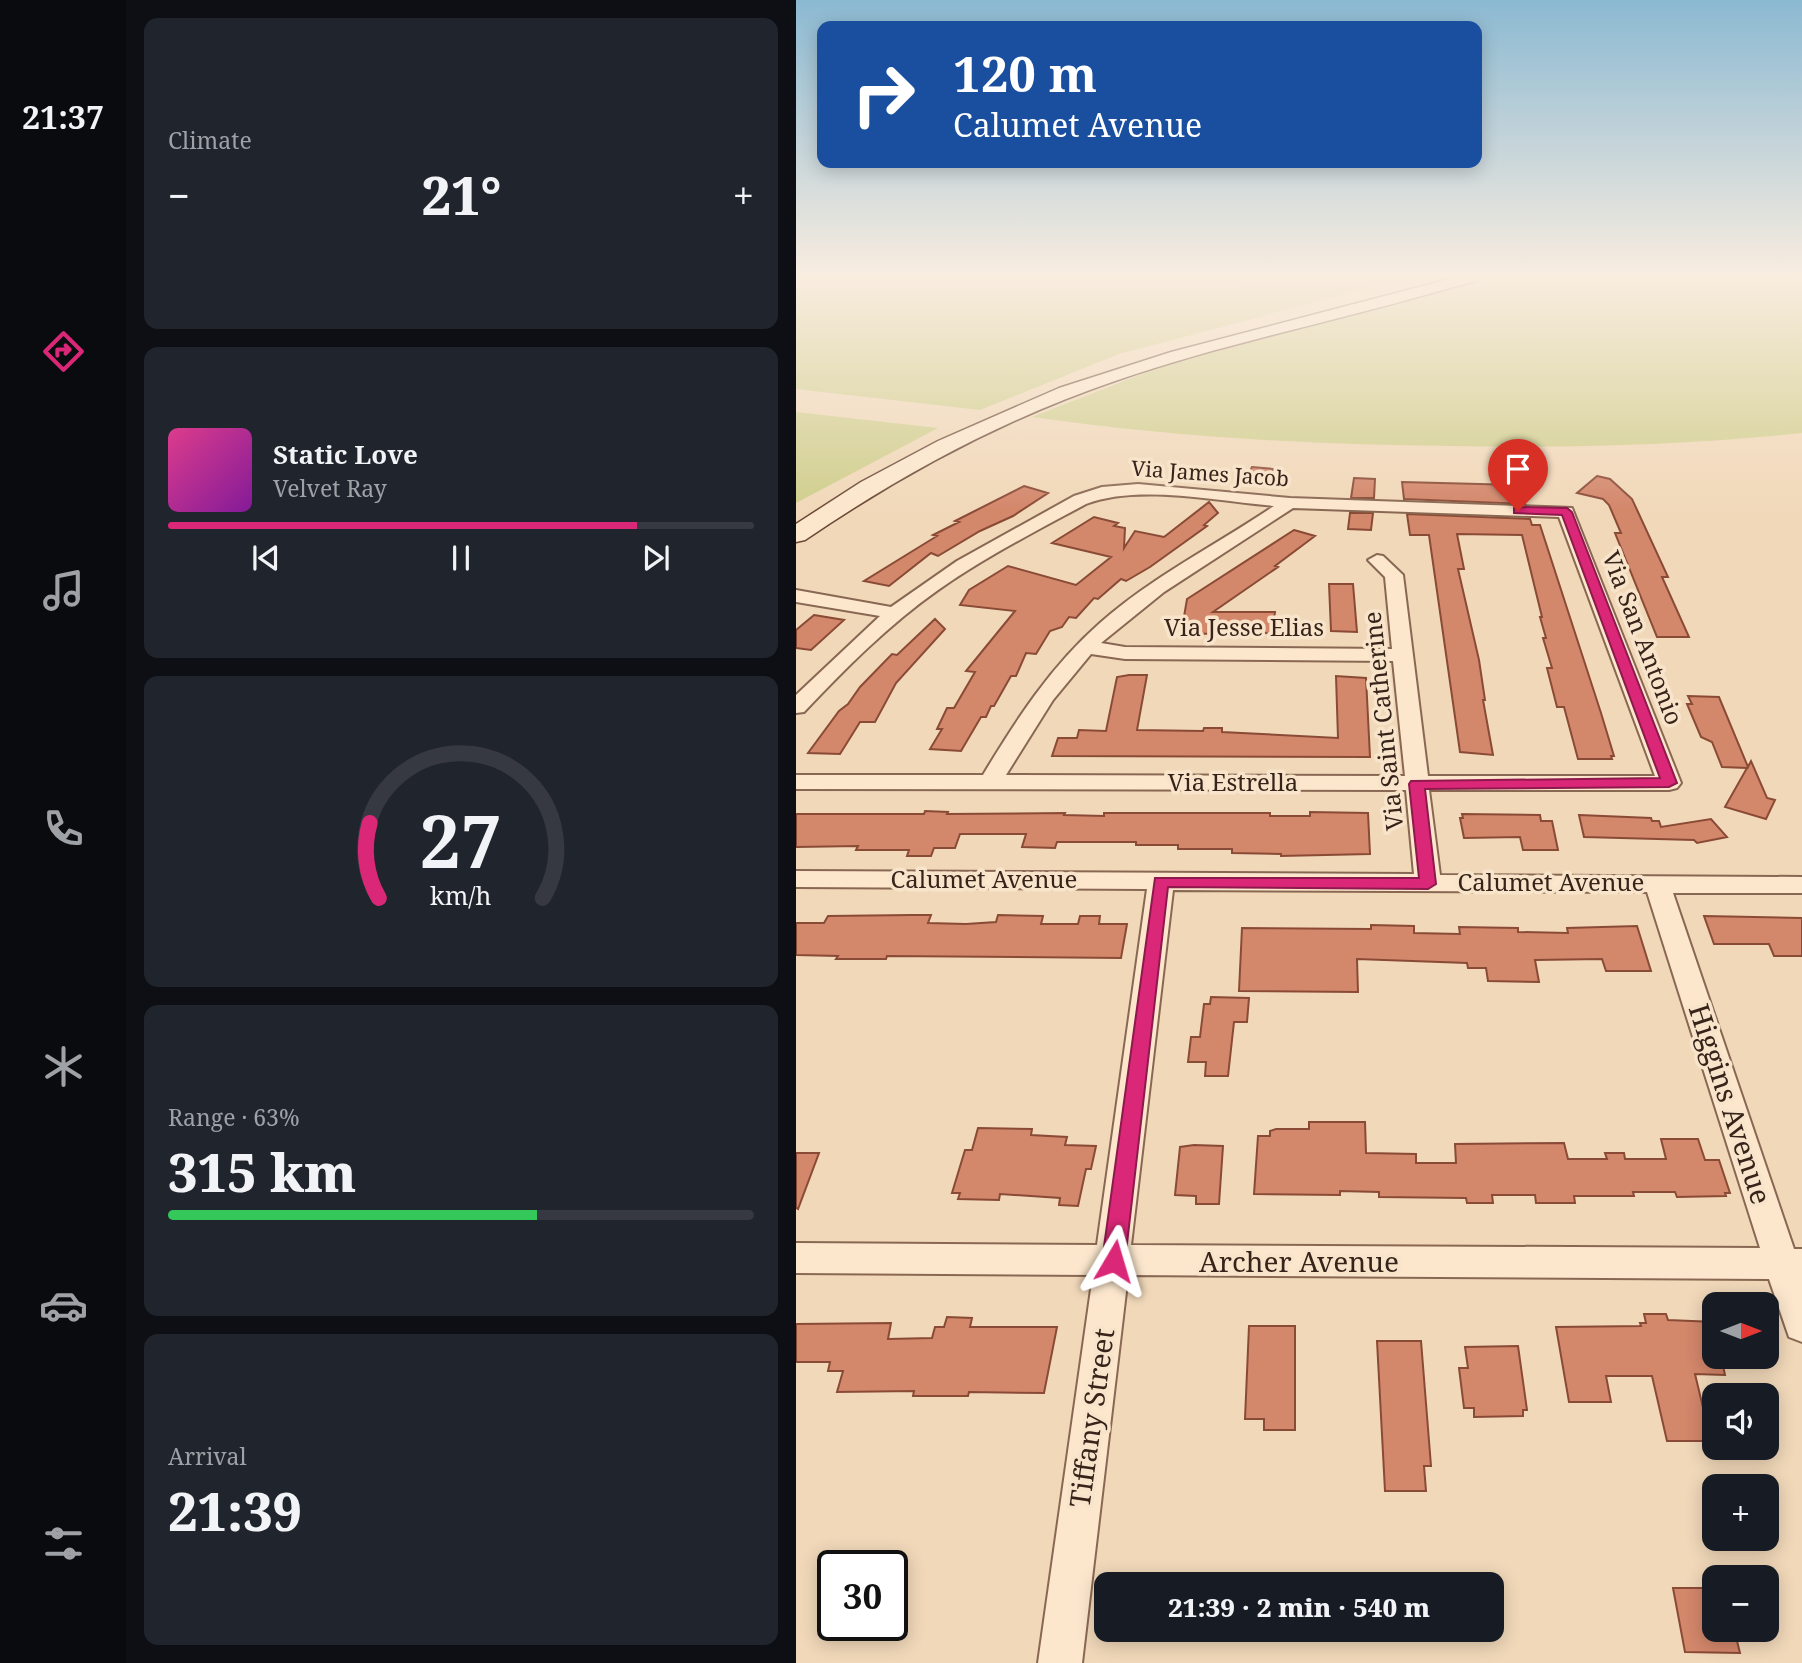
<!DOCTYPE html>
<html lang="en">
<head>
<meta charset="utf-8">
<style>
	:root { --surface:#171b24; --page:#20242c; --text:#f1f3f6; --muted:#9ea1a6; --line:#363941; --accent:#db2777 }
	body { margin:0; font-family:"Noto Serif",serif; background:var(--page); color:var(--text); height:100vh; display:flex; flex-direction:column; font-size:26px; white-space:nowrap }
	* { box-sizing:border-box; margin:0 }
	p { font-size:23px; color:var(--muted) }
	.icon { flex:none; width:38px; height:38px; fill:none; stroke:currentColor; stroke-width:2; stroke-linecap:round; stroke-linejoin:round }
	.map { position:relative; flex:1; overflow:hidden }
	.panel { display:flex; flex-direction:column; gap:18px; padding:18px; background:#0d0f14; width:670px }
	.panel>* { flex:none }
	.guide { position:absolute; left:21px; top:21px; width:665px; height:147px; border-radius:14px; box-shadow:0 4px 18px #0003; background:#1a4fa0; color:#fff; overflow:hidden }
	.needle { width:46px; rotate:90deg }
	.controls { position:absolute; left:906px; top:1292px; display:grid; gap:14px }
	.controls a { display:grid; place-items:center; width:77px; height:77px; border-radius:14px; background:var(--surface); box-shadow:0 4px 18px #0003; font-size:35px }
	.speed { position:absolute; left:21px; top:1550px; display:flex; gap:14px; font-size:35px; font-weight:700; text-align:center }
	.speed>* { display:grid; place-content:center; width:91px; height:91px; border-radius:50%; background:var(--surface); box-shadow:0 4px 18px #0003; line-height:1 }
	.speed .limit { border:4px solid #111; border-radius:10px; background:#fff; color:#111 }
	.pin { position:absolute; display:grid; place-items:center; width:60px; height:60px; color:#fff; margin:-72px -30px; border-radius:50% 50% 50% 0; rotate:-45deg; box-shadow:0 0 7px #0007 }
	.pin .icon { rotate:45deg }
	.me { position:absolute; width:77px; margin:-38px; rotate:7deg; stroke-linejoin:round; filter:drop-shadow(0 0 5px #0008) }
	.turn { display:flex; align-items:center; gap:24px; height:147px; padding:0 21px; font-size:32px }
	.turn .icon { width:91px; height:91px; stroke-width:2.5 }
	.turn b { display:block; font-size:49px; line-height:60px }
	.big { font-size:52px; font-weight:800; line-height:1.1 }
	.panel .card { flex:1; display:flex; flex-direction:column; justify-content:center; gap:10px; min-width:0; padding:0 24px; border-radius:14px; background:var(--page) }
	.panel .dial { align-items:center; gap:0 }
	.dial svg { height:182px; overflow:visible; fill:none; stroke:var(--line); stroke-width:7; stroke-linecap:round; text-anchor:middle }
	.dial text { fill:var(--text); stroke:none }
	.song { display:flex; align-items:center; gap:21px }
	.cover { width:84px; height:84px; border-radius:10px; background:linear-gradient(135deg,hsl(330 70% 55%),hsl(290 70% 35%)) }
	.played { height:7px; border-radius:4px; background:linear-gradient(90deg,var(--accent) 80%,var(--line) 80%) }
	.keys { display:flex; justify-content:space-around; direction:ltr }
	.heat { display:flex; justify-content:space-between; align-items:center; font-size:38px; direction:ltr }
	.charge { height:10px; border-radius:5px; background:linear-gradient(90deg,#34c759 63%,var(--line) 0) }
	.trip { position:absolute; left:298px; top:1572px; width:410px; height:70px; border-radius:14px; background:var(--surface); box-shadow:0 4px 18px #0003; font-weight:800; line-height:70px; text-align:center }
	main { display:flex; flex:1; min-height:0 }
	.tabs { display:flex; flex-direction:column; width:126px; justify-content:space-around; align-items:center; background:#090b0e; color:var(--muted) }
	.tabs .icon { width:49px; height:49px }
	.tabs .selected { color:var(--accent) }
	.tabs b { font-size:32px; color:var(--text) }
	.map>svg:first-child { display:block }
	.green { fill:#d0ce8d }
	.building { fill:#d3876b; stroke:#8a4b36; stroke-width:2 }
	.lines { fill:none; stroke-linecap:round; stroke-linejoin:round }
	.street-casing { stroke:#896853; stroke-width:4 }
	.secondary-casing { stroke:#6b4936; stroke-width:3 }
	.street { fill:#fce7cd; fill-rule:evenodd }
	.secondary { fill:#fce7cd; fill-rule:evenodd }
	.route { fill:#db2777; stroke:#8e194d; stroke-width:2 }
	.labels { text-anchor:middle; stroke-width:7; stroke-linejoin:round; paint-order:stroke }
	.far-street-label { font-size:21px; fill:#372319; stroke:#f8e4ca }
	.street-label { font-size:24px; fill:#372319; stroke:#f8e4ca }
	.near-street-label { font-size:28px; fill:#372319; stroke:#f8e4ca }
</style>
</head>
<body>
<main>
<nav class="tabs">
<b>21:37</b>
<svg class="icon selected" aria-label="directions" viewBox="0 0 24 24"><path d="M12 3l9 9-9 9-9-9zM9 14v-3h6M13 9l2 2-2 2"/></svg>
<svg class="icon" aria-label="music" viewBox="0 0 24 24"><path d="M9 18V5l10-2v13"/><circle cx="6" cy="18" r="3"/><circle cx="16" cy="16" r="3"/></svg>
<svg class="icon" aria-label="phone" viewBox="0 0 24 24"><path d="M5 4h4l2 5-3 2q2 4 5 5l2-3 5 2v4C11 20 4 13 5 4z"/></svg>
<svg class="icon" aria-label="climate" viewBox="0 0 24 24"><path d="M12 3v18M4 7l16 10M4 17L20 7"/></svg>
<svg class="icon" aria-label="car" viewBox="0 0 24 24"><path d="M5 17H2v-5l4-1 3-4h7l3 4 3 1v5h-3M9 17h6M6 11h13"/><circle cx="7" cy="17" r="2"/><circle cx="17" cy="17" r="2"/></svg>
<svg class="icon" aria-label="filters" viewBox="0 0 24 24"><path d="M4 7h16M4 17h16"/><circle cx="9" cy="7" r="2"/><circle cx="15" cy="17" r="2"/></svg>
</nav>
<section class="panel">
<div class="card"><p>Climate</p>
<div class="heat"><a>−</a><b class="big">21°</b><a>+</a></div>
</div>
<div class="card">
<div class="song"><i class="cover"></i><div><b>Static Love</b><p>Velvet Ray</p></div></div>
<div class="played"></div>
<div class="keys"><svg class="icon" aria-label="previous" viewBox="0 0 24 24"><path d="M18 5L8 12l10 7zM5 5v14"/></svg><svg class="icon" aria-label="pause" viewBox="0 0 24 24"><path d="M8 5v14M16 5v14"/></svg><svg class="icon" aria-label="next" viewBox="0 0 24 24"><path d="M6 5l10 7-10 7zM19 5v14"/></svg></div>
</div>
<div class="card dial"><svg viewBox="0 0 100 80">
<path d="M14 69A42 42 0 1 1 86 69"/>
<path d="M14 69A42 42 0 0 1 10 36" stroke="#db2777"/>
<text x="50" y="56" font-size="32" font-weight="700">27</text>
<text x="50" y="72" font-size="11">km/h</text>
</svg></div>
<div class="card"><p>Range · 63%</p><b class="big">315 km</b><div class="charge"></div></div>
<div class="card"><p>Arrival</p><b class="big">21:39</b></div>
</section>
<div class="map">
<svg width="1006" height="1663" viewBox="0 0 1006 1663">
	<rect width="100%" height="100%" fill="#f1d8b9"/>
	<path class="green" d="M690,278H1006V433C890,445 774,448 657,446C516,445 376,437 236,417L361,368Z
		M577,287L323,354L184,410L0,389V288Z
		M0,412L142,428L0,503Z"/>
	<path class="building" d="M456,467L478,469L469,485L447,484Z
		M801,476L814,479L836,499L872,577H866L893,637H861L819,533H825L813,505L807,499L781,493Z
		M558,478L579,479L578,498H555Z
		M606,482L722,485L729,504L608,499Z
		M228,486L252,493L217,516L184,531L142,556L135,553L93,586L68,581L141,536L137,535L163,522L159,521Z
		M413,502L422,513L408,525L411,526L354,567L330,581L325,579L302,599L298,598L280,618L273,617L266,627L254,631L240,654L230,653L220,676H215L198,706H195L190,717H185L165,751L134,749L146,729H141L151,708H158L179,672L170,671L219,611L164,605L173,590L212,566L280,585L315,557L256,543L298,517L322,523L318,526L329,528L328,548L339,531L368,537Z
		M554,513H577L575,530L552,529Z
		M611,514L734,519L736,525H744L805,713L818,756H815L816,759H782L768,707H761L751,668H756L747,638H750L744,617H746L726,535L661,534L668,569H662L683,660L689,700H687L697,755L664,752L633,535H614Z
		M498,530L519,536L479,566L482,567L417,612H479L476,633L385,634L391,599Z
		M533,584H557L561,632L535,631Z
		M18,615L48,620L15,650L0,648V630Z
		M139,619L149,629L100,683L79,722H64L44,754L12,753L43,711L52,704L64,687L96,654L101,655Z
		M333,675H351L341,730L407,731L408,728H426V732L542,738L540,676L570,678L574,757L256,756L262,738H281L283,730L310,731L321,677Z
		M892,696L923,697L952,767L955,761L971,798L979,800L970,819L929,807L951,768L926,767L916,742L905,737L891,704H896Z
		M129,811L152,812L151,814L269,813L268,815L308,816V813H474V816H514V812L572,813L574,854L485,856V854L436,853V849H382V845H340V842H261L259,848L226,847L230,834H164L159,848H138L135,856H111L113,850H60L62,846L0,847V814H128Z
		M666,814L744,815L745,821H756L762,850H727L724,837L668,838L664,818H667Z
		M783,815L855,818L856,821H863L865,827L915,819L931,837L901,843L898,840L788,837Z
		M116,915H135L132,923L170,924L200,922L202,915L247,916L245,924H282L284,916H304L303,924H331L325,958L91,956L90,959H40L42,956L0,955V923H28L32,916Z
		M908,916L1006,918V956H978L973,944H918Z
		M575,925L618,926V933L664,934L663,927L722,928V932L772,933L771,928L841,926L855,971H810L806,959L739,960L743,982L692,981L690,968H672L671,963L561,959L562,992L443,991L446,928L575,929Z
		M415,997L453,998L451,1022H438L432,1076H409L410,1062H392L395,1037H404L408,1004H414Z
		M513,1122H569L570,1153L620,1154V1163H660L659,1144L768,1143L772,1159H811L809,1153H828L829,1159H870L865,1139H902L909,1160H923L934,1193H929L930,1196L881,1197L879,1192H837L838,1196H778L779,1203H740L739,1195H696L697,1203H671L670,1198L583,1197V1192L544,1191V1195L458,1194L462,1136H474V1131L480,1129H513Z
		M182,1128L236,1129L235,1135L271,1137L269,1145L300,1146L295,1169H290L282,1206L263,1205L264,1198L204,1194L203,1200L162,1199L164,1193H156L169,1150H176Z
		M398,1145L427,1146L423,1204H400V1196L379,1195L384,1147Z
		M0,1153H23L2,1209L0,1208Z
		M848,1314H870L872,1320L919,1322V1356H925L929,1375L899,1374L915,1441H871L856,1376H810L815,1402H773L760,1327L845,1326L844,1323H850Z
		M151,1317L176,1318L174,1327H261L248,1393L173,1392L172,1396H117L118,1391L41,1392L47,1371H32L34,1362H0V1324L95,1323L92,1339L136,1338L139,1327H148Z
		M453,1326H499V1430H468V1419H449Z
		M581,1341H625L635,1466H628L630,1491H589Z
		M722,1346L731,1410H727V1416L678,1417V1408H668L663,1368H672L669,1347Z
		M877,1588H919V1629H938L944,1653L889,1652Z"/>
	<g class="lines">
		<g class="street-casing">
			<path id="street" d="M342,484L494,498L776,508L885,783L881,788L873,790H633L644,875L1006,877V893H877L998,1249H1006V1342L993,1337L973,1279L332,1275L286,1663H242L297,1275L0,1273V1243L301,1245L351,889L0,887V871L618,874L610,790L0,789V775H187C220,720 255,666 304,623C356,577 420,545 478,506C421,501 342,484 290,504C240,531 189,557 142,590C92,625 50,668 8,712L0,713V695L84,616L0,602V590L95,607L161,561L278,496L306,487ZM497,508L763,517L859,776H632L607,575L587,556L581,555L572,560L589,577L596,649L329,647L305,643L368,592ZM295,654L329,659L597,661L609,776L210,775L257,700ZM377,890L851,892L964,1248L335,1245Z"/>
		</g>
		<g class="secondary-casing">
			<path id="secondary" d="M657,278H682L680,281L636,293C531,323 423,345 319,381C208,419 106,474 9,540L0,542V524L65,482L142,441L263,388L375,352Z"/>
		</g>
		<use href="#street" class="street"/>
		<use href="#secondary" class="secondary"/>
	</g>
	<linearGradient id="sky" x2="0" y2="1"><stop stop-color="#8bb9d2"/><stop offset="0.54" stop-color="#f9ede0"/><stop offset="1" stop-color="#f9ede0" stop-opacity="0"/></linearGradient>
	<rect width="1006" height="511" fill="url(#sky)"/>
	<path class="route" d="M722,507L771,508L776,512L881,783L873,787L629,789L640,884L632,889L372,887L329,1261L326,1268L318,1271L310,1268L306,1261L359,878H623L613,784L615,781L864,778L766,515L718,513V508Z"/>
	<g class="labels">
		<g class="far-street-label">
			<text transform="translate(414 474) rotate(4)" y="7">Via James Jacob</text>
		</g>
		<g class="street-label">
			<text x="448" y="636">Via Jesse Elias</text>
			<text transform="translate(846 638) rotate(69)" y="8">Via San Antonio</text>
			<text transform="translate(588 721) rotate(-96)" y="8">Via Saint Catherine</text>
			<text x="437" y="791">Via Estrella</text>
			<text x="188" y="888">Calumet Avenue</text>
			<text x="755" y="891">Calumet Avenue</text>
		</g>
		<g class="near-street-label">
			<text transform="translate(934 1104) rotate(72)" y="10">Higgins Avenue</text>
			<text x="503" y="1272">Archer Avenue</text>
			<text transform="translate(296 1418) rotate(-82)" y="10">Tiffany Street</text>
		</g>
	</g>
</svg>
<div class="controls">
<a><svg class="needle" viewBox="-14 -14 28 28"><path d="M0-13l5 13h-10z" fill="#e53935"/><path d="M0 13l5-13h-10z" fill="#9ea1a6"/></svg></a>
<a><svg class="icon" aria-label="sound" viewBox="0 0 24 24"><path d="M4 9h4l5-4v14l-5-4H4zM17 9q2 3 0 6"/></svg></a>
<a>+</a>
<a>−</a>
</div>
<div class="speed"><div class="limit">30</div></div>
<div class="pin" style="left:722px;top:511px;background:#d93025"><svg class="icon" aria-label="arrive" viewBox="0 0 24 24"><path d="M6 21V4h12l-3 4 3 4H6"/></svg></div>
<svg class="me" style="left:318px;top:1261px" viewBox="-20 -20 40 40"><path d="M0-17L14 15 0 8-14 15z" fill="#db2777" stroke="#fff" stroke-width="4"/></svg>
<div class="trip">21:39 · 2 min · 540 m</div>
<div class="guide">
<div class="turn"><svg class="icon" aria-label="right" viewBox="0 0 24 24"><path d="M7 20v-9h11M14 6l5 5-5 5"/></svg><div><b>120 m</b>Calumet Avenue</div></div>
</div>
</div>
</main>
</body>
</html>
